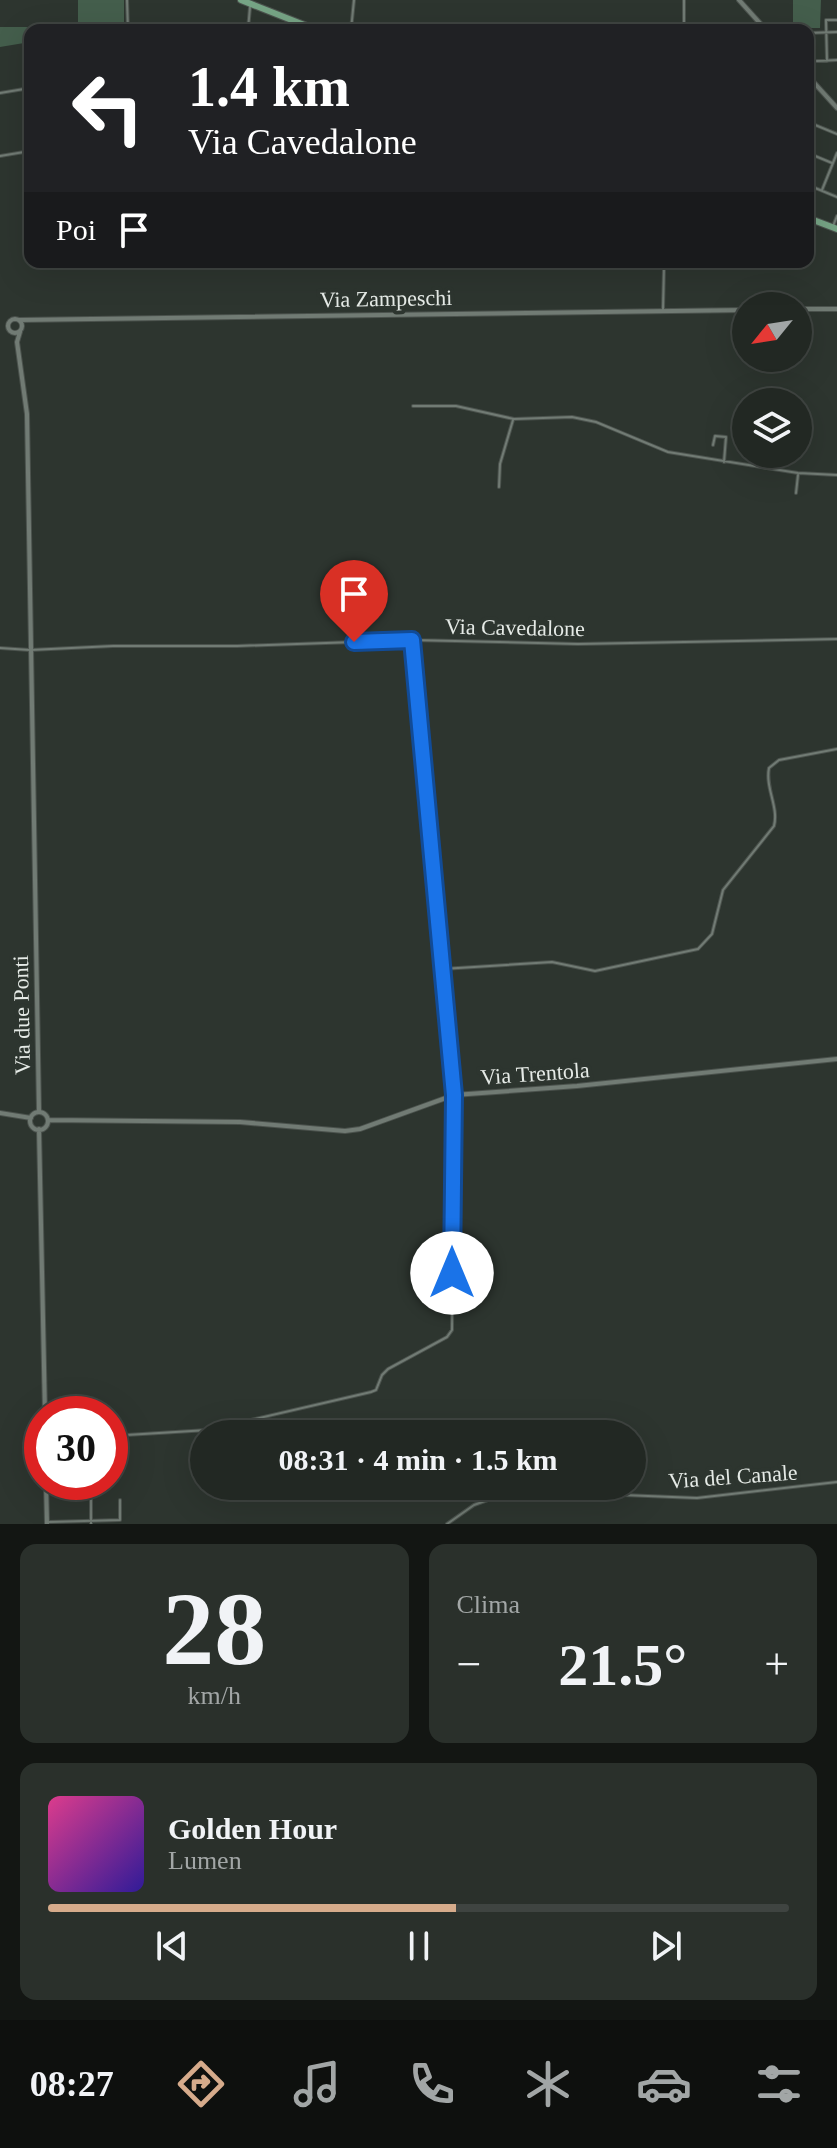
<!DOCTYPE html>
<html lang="it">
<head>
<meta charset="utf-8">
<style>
	:root { --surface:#222823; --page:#2a302b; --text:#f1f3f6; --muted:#a2a6a6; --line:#3f4441; --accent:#d6ab8b }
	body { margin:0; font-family:"Times New Roman",serif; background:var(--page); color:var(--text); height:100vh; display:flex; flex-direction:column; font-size:30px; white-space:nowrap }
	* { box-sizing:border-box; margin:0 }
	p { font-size:26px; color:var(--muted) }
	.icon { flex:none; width:44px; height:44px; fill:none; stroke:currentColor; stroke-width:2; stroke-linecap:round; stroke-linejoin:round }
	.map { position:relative; height:1524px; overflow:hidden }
	.sheet { display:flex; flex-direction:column; gap:20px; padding:20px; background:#131613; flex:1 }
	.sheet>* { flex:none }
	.top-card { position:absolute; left:24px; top:24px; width:790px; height:244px; border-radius:16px; box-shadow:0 8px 32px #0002,0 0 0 2px var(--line); background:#202124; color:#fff; overflow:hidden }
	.needle { width:52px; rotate:240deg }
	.controls { position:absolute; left:732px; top:292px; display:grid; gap:16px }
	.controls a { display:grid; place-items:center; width:80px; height:80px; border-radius:50%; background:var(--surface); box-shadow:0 8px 32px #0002,0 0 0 2px var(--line); font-size:40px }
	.speed { position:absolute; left:24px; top:1396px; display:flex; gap:16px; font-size:40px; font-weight:700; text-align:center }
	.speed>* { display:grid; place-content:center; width:104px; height:104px; border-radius:50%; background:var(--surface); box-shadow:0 8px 32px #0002,0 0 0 2px var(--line); line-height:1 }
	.speed .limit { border:12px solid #d22; background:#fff; color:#111 }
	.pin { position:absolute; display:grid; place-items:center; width:68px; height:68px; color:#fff; margin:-82px -34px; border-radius:50% 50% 50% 0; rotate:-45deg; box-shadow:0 0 8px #0007 }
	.pin .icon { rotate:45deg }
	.me { position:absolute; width:88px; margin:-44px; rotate:0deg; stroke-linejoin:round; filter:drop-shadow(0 0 6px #0008) }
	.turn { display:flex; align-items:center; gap:28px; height:168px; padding:0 32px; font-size:36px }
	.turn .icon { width:104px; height:104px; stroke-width:2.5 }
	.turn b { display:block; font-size:56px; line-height:68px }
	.then { display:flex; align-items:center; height:76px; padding:0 32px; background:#0003; gap:16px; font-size:30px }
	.big { font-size:60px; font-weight:800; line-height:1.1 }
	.sheet .tile { flex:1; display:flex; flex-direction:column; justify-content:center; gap:12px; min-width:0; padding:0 28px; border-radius:16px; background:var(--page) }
	.sheet .dial { align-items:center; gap:0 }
	.dial b { font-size:104px; line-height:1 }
	.song { display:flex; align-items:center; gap:24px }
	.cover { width:96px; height:96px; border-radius:12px; background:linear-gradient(135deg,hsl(330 70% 55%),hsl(250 70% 35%)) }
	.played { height:8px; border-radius:4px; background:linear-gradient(90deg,var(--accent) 55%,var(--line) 55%) }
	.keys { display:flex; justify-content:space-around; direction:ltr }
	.heat { display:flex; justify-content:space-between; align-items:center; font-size:44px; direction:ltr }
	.sheet .tiles { flex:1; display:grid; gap:20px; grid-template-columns:1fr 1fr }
	.tile:last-child { grid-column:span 2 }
	.trip { position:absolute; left:190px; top:1420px; width:456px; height:80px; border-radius:40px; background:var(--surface); box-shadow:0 8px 32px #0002,0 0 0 2px var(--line); font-weight:800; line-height:80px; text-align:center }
	.dock { display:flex; height:128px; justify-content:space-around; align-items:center; background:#0e100e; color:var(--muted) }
	.dock .icon { width:56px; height:56px }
	.dock .selected { color:var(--accent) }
	.dock b { font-size:36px; color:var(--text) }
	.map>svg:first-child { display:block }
	.green { fill:#445e4c }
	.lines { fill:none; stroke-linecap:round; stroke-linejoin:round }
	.street-casing { stroke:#4b524d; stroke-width:4 }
	.secondary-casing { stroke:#4b524d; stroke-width:6 }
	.primary-casing { stroke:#4b524d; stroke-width:8 }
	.street { stroke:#717b74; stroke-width:2 }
	.secondary { stroke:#717b74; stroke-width:4 }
	.primary { stroke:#76a485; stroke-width:6 }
	.route-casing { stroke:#114b97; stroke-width:20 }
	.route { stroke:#1a73e8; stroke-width:14 }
	.labels { text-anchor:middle; stroke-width:8; stroke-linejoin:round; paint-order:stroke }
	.street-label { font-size:22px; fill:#e5eae6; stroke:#2d352f }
</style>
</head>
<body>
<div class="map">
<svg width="837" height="1524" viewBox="0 0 837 1524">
	<rect width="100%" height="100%" fill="#2d352f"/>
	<path class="green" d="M78,0H124V27L108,30H30V42L0,47V27H55L56,22L78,23Z
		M793,0H821L820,28H793Z"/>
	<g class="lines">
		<g class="street-casing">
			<path id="street" d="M127,0L128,30
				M684,0V30
				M248,30L250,7
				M351,30L354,0
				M808,33L837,32
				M817,61L837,60
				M827,61L826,20H837
				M0,93L30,88
				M808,122L837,134
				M808,153L832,163
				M0,156L30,151
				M808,185L837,197
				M822,190L837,153
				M833,226L837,216
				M653,262V267H664V262
				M663,310L664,267
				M413,406H456L514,419L572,417L596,422L668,452L798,473L837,475
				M713,445L715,436L726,437L724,462
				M499,487L500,464L513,420
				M796,493L798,475
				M0,648L30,650L113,646H237L412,640L578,644L837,639
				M442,969L552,962L595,971L698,949L712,934L723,890L774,826C779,807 765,788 769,768L779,760L837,749
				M110,1436L208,1430L371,1392L376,1390L382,1375L388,1369L447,1337L452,1330L454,1095L412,640
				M91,1482V1524
				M48,1522L120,1520V1500
				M447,1524L474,1505L493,1498L574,1493L697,1498L837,1482"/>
		</g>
		<g class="secondary-casing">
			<path id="secondary" d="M739,0L766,30
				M808,76L837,108
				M798,309H837
				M8 326a7 7 0 1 1 14 0a7 7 0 1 1-14 0Z
				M19,320L746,310
				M20,332L17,342L27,414L39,1112
				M30 1121a9 9 0 1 1 18 0a9 9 0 1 1-18 0Z
				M0,1113L31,1118
				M48,1120L240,1122L345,1131L360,1129L454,1095L577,1086L837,1059
				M39,1129L45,1414
				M46,1482L47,1524"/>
		</g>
		<g class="primary-casing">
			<path id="primary" d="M241,0L317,30
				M808,218L837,229"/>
		</g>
		<use href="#street" class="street"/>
		<use href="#secondary" class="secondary"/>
		<use href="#primary" class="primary"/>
	</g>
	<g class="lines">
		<g class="route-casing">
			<path id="route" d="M354,642L412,640L454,1095L452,1273"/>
		</g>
		<use href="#route" class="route"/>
	</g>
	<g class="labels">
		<g class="street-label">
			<text transform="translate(386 298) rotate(-1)" y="8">Via Zampeschi</text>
			<text transform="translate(515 627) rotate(1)" y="8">Via Cavedalone</text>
			<text transform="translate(21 1015) rotate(-91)" y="8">Via due Ponti</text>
			<text transform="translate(535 1073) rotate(-4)" y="8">Via Trentola</text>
			<text transform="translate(733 1476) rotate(-4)" y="8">Via del Canale</text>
		</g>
	</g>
</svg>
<div class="controls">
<a><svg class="needle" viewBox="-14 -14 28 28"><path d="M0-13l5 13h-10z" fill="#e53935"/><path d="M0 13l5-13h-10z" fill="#a2a6a6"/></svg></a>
<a><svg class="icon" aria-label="layers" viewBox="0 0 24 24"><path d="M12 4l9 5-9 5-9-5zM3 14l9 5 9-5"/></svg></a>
</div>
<div class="speed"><div class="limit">30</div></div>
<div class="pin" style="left:354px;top:642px;background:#d93025"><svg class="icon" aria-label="arrive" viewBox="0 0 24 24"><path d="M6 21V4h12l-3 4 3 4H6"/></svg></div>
<svg class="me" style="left:452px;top:1273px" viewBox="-20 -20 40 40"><circle r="19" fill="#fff"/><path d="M0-13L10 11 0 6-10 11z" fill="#1a73e8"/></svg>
<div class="trip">08:31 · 4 min · 1.5 km</div>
<div class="top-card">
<div class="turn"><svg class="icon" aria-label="left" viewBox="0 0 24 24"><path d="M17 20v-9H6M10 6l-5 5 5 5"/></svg><div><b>1.4 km</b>Via Cavedalone</div></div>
<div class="then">Poi<svg class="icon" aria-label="arrive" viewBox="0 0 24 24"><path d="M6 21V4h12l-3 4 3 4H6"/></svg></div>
</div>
</div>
<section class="sheet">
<div class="tiles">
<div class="tile dial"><b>28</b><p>km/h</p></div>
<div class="tile"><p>Clima</p>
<div class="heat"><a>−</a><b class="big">21.5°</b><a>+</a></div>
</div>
<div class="tile">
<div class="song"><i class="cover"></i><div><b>Golden Hour</b><p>Lumen</p></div></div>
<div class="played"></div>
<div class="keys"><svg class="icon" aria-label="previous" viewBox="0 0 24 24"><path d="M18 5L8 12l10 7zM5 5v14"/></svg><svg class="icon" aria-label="pause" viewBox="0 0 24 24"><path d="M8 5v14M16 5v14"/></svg><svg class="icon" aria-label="next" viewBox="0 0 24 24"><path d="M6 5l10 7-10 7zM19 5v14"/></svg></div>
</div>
</div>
</section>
<nav class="dock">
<b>08:27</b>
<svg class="icon selected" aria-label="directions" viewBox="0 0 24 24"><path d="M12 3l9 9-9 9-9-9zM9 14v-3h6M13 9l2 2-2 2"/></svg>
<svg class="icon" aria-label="music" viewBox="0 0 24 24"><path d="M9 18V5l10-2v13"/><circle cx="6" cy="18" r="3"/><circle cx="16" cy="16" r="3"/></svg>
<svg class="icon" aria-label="phone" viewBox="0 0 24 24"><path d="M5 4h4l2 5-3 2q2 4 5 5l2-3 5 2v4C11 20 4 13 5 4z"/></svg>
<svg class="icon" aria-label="climate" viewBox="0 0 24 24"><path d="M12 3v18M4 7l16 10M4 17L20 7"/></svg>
<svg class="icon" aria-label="car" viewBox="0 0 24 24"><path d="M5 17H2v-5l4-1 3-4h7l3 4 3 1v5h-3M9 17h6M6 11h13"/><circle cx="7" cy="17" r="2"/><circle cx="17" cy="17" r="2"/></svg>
<svg class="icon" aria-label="filters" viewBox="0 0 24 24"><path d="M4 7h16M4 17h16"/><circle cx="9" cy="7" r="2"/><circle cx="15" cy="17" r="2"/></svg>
</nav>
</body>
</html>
